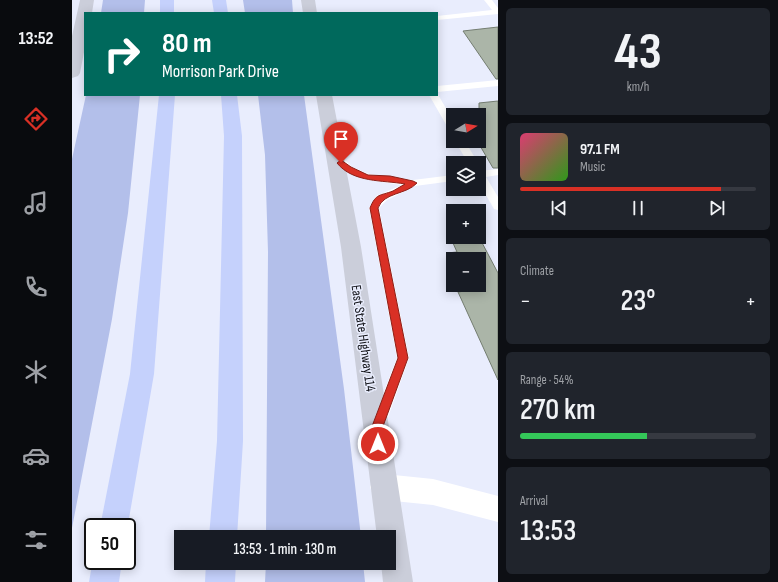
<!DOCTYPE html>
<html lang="en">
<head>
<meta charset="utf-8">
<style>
	:root { --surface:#171b24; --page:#20242c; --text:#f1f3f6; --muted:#9ea1a6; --line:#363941; --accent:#d93025 }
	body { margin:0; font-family:"Sofia Sans Condensed",sans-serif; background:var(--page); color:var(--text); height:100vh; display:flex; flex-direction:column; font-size:15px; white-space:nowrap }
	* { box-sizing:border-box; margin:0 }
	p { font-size:13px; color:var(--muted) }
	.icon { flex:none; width:22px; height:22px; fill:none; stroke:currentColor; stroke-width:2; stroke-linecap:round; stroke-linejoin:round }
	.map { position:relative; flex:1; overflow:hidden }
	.details { display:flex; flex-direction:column; gap:8px; padding:8px; background:#0d0f14; width:280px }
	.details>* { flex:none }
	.banner { position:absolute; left:12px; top:12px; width:354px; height:84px; border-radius:0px; box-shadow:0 2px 10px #0003; background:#00695c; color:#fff; overflow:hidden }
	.needle { width:26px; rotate:79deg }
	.controls { position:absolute; left:374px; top:108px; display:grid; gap:8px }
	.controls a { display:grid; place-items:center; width:40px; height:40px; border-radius:0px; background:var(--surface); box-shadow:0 2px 10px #0003; font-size:20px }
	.speed { position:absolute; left:12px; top:518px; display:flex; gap:8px; font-size:20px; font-weight:700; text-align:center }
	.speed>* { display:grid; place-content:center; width:52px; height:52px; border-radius:50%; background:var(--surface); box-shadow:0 2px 10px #0003; line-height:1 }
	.speed .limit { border:2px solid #111; border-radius:6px; background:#fff; color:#111 }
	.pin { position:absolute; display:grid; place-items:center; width:34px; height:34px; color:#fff; margin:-41px -17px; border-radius:50% 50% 50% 0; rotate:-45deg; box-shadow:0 0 4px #0007 }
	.pin .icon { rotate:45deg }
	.me { position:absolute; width:44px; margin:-22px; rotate:0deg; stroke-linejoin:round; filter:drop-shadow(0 0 3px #0008) }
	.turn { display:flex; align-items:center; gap:14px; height:84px; padding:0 12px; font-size:18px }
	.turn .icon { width:52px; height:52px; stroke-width:2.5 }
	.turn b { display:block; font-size:28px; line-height:34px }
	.big { font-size:30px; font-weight:600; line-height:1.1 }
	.details .card { flex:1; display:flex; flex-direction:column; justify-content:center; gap:6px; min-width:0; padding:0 14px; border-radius:6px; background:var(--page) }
	.details .dial { align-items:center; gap:0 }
	.dial b { font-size:52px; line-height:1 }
	.song { display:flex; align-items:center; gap:12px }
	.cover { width:48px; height:48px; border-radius:6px; background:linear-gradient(135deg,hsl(340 70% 55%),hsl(110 70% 35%)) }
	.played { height:4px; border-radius:2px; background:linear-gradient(90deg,var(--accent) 85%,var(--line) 85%) }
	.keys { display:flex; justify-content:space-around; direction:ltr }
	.heat { display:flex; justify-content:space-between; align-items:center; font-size:22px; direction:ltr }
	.charge { height:6px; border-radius:3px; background:linear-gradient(90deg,#34c759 54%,var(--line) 0) }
	.trip { position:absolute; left:102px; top:530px; width:222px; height:40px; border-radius:0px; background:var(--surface); box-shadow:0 2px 10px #0003; font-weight:600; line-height:40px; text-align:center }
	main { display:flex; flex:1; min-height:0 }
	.dock { display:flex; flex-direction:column; width:72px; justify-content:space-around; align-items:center; background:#090b0e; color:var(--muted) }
	.dock .icon { width:28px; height:28px }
	.dock .selected { color:var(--accent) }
	.dock b { font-size:18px; color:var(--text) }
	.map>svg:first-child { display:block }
	.green { fill:#b3bfea }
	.building { fill:#abb5a8; stroke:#747d71 }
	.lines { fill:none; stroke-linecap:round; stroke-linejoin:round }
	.lane { fill:#fff; fill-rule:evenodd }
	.street { fill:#fff; fill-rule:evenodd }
	.secondary { fill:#cbceda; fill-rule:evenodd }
	.highway { fill:#c5d1fc; fill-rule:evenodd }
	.route { fill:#d93025; stroke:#8d1f18 }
	.labels { text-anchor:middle; stroke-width:3; stroke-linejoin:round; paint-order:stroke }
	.street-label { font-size:14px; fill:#0d0e13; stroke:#e9edfd }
</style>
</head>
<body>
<main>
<nav class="dock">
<b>13:52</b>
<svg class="icon selected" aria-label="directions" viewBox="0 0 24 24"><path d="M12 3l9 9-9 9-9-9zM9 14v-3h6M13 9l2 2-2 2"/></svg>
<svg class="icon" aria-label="music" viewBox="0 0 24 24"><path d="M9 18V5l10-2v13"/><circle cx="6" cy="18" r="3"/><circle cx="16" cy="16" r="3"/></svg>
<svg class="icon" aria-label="phone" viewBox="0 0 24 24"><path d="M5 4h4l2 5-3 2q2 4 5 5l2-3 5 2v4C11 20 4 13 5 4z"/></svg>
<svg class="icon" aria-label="climate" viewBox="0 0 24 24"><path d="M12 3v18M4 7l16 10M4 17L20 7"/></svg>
<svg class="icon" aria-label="car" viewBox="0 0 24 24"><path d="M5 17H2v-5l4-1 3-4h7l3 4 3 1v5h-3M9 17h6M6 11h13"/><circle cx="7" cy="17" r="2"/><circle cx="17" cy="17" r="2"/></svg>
<svg class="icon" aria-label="filters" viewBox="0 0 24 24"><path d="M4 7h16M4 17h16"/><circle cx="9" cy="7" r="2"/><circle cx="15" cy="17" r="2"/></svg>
</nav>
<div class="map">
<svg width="426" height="582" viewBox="0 0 426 582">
	<rect width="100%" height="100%" fill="#e9edfd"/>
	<path class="green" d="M31,0H73L72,13H29Z
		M171,0H220L221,13H173Z
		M14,95H68L56,213L40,319L0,528V159Z
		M186,95H232L272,389L289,537H194L196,252L193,155Z
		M194,563H291L293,582H193Z"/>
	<path class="building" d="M426,27V79H424L391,31Z
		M426,101V168H421L407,144V103Z
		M381,233V237H407L426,273V380L386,292L393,291L390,285H407V259H381V265L375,253L385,252L377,234Z"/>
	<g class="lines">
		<path class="lane" d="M412,0H420L426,8V14L365,20V16L420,10Z
			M426,80V86L365,92V86Z
			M365,93L381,120V131L376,128L357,95H365Z
			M383,141H393L406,163H396Z
			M263,153L267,154L280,167L297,174L341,180L381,175V181L343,186L315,200L307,208L337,358L315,420L313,424L308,426L303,424L301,420L325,358L297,208L304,196L330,185C302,180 276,182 258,156Z
			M426,169V175L414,177L426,197V210L422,209L407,183V171Z"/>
		<path class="street" d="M312,474L361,479L426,496V522L361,505L312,500L302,496L298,487L302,478Z"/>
		<path class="secondary" d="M8,0H22L20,13H13V47L8,73L6,76L0,78V36Z
			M229,0H243L245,13H231Z
			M244,95H260L289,247L341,582H311L309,563H317V537H305L269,247Z"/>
		<path class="highway" d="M88,0H102V13H88Z
			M140,0H154L156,13H142Z
			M87,95H103L82,374L55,530V527H28L58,374Z
			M149,95H165L170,136L171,441L165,537H137L145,441L152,136Z
			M21,559V561H50L47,582H17Z
			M134,563H164L163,582H133Z"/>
	</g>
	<path class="route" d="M269,160L279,167L296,175L318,176L341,181L345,183C334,195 312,192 306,208L336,358L310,429L312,444L310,447L306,448L302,447L299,429L326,358L298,208C304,193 308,196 321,191C325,189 329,186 333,184C311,180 281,183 265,163Z"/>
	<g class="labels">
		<g class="street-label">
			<text transform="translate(292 338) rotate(82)" y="5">East State Highway 114</text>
		</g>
	</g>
</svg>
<div class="controls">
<a><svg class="needle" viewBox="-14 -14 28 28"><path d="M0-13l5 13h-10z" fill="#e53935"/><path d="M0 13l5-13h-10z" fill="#9ea1a6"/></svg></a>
<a><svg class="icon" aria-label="layers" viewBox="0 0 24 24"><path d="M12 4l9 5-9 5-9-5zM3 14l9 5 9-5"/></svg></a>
<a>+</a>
<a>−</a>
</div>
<div class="speed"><div class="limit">50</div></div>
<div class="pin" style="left:269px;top:163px;background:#d93025"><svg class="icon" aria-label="arrive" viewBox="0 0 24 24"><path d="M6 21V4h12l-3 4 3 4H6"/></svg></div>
<svg class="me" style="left:306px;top:444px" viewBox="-20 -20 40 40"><circle r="17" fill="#d93025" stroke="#fff" stroke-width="3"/><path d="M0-11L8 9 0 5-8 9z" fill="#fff"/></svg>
<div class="trip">13:53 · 1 min · 130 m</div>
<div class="banner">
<div class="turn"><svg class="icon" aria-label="right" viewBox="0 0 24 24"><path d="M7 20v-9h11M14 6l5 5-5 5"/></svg><div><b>80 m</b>Morrison Park Drive</div></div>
</div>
</div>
<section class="details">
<div class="card dial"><b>43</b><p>km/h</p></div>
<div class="card">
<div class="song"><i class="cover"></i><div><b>97.1 FM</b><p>Music</p></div></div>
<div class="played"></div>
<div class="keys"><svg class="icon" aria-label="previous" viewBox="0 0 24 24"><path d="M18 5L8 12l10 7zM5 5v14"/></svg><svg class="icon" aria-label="pause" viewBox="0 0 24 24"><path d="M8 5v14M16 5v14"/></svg><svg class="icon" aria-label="next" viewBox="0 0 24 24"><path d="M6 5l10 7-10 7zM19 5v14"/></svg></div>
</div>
<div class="card"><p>Climate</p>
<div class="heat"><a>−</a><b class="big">23°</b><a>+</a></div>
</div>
<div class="card"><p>Range · 54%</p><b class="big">270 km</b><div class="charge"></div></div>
<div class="card"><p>Arrival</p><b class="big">13:53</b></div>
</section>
</main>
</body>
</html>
